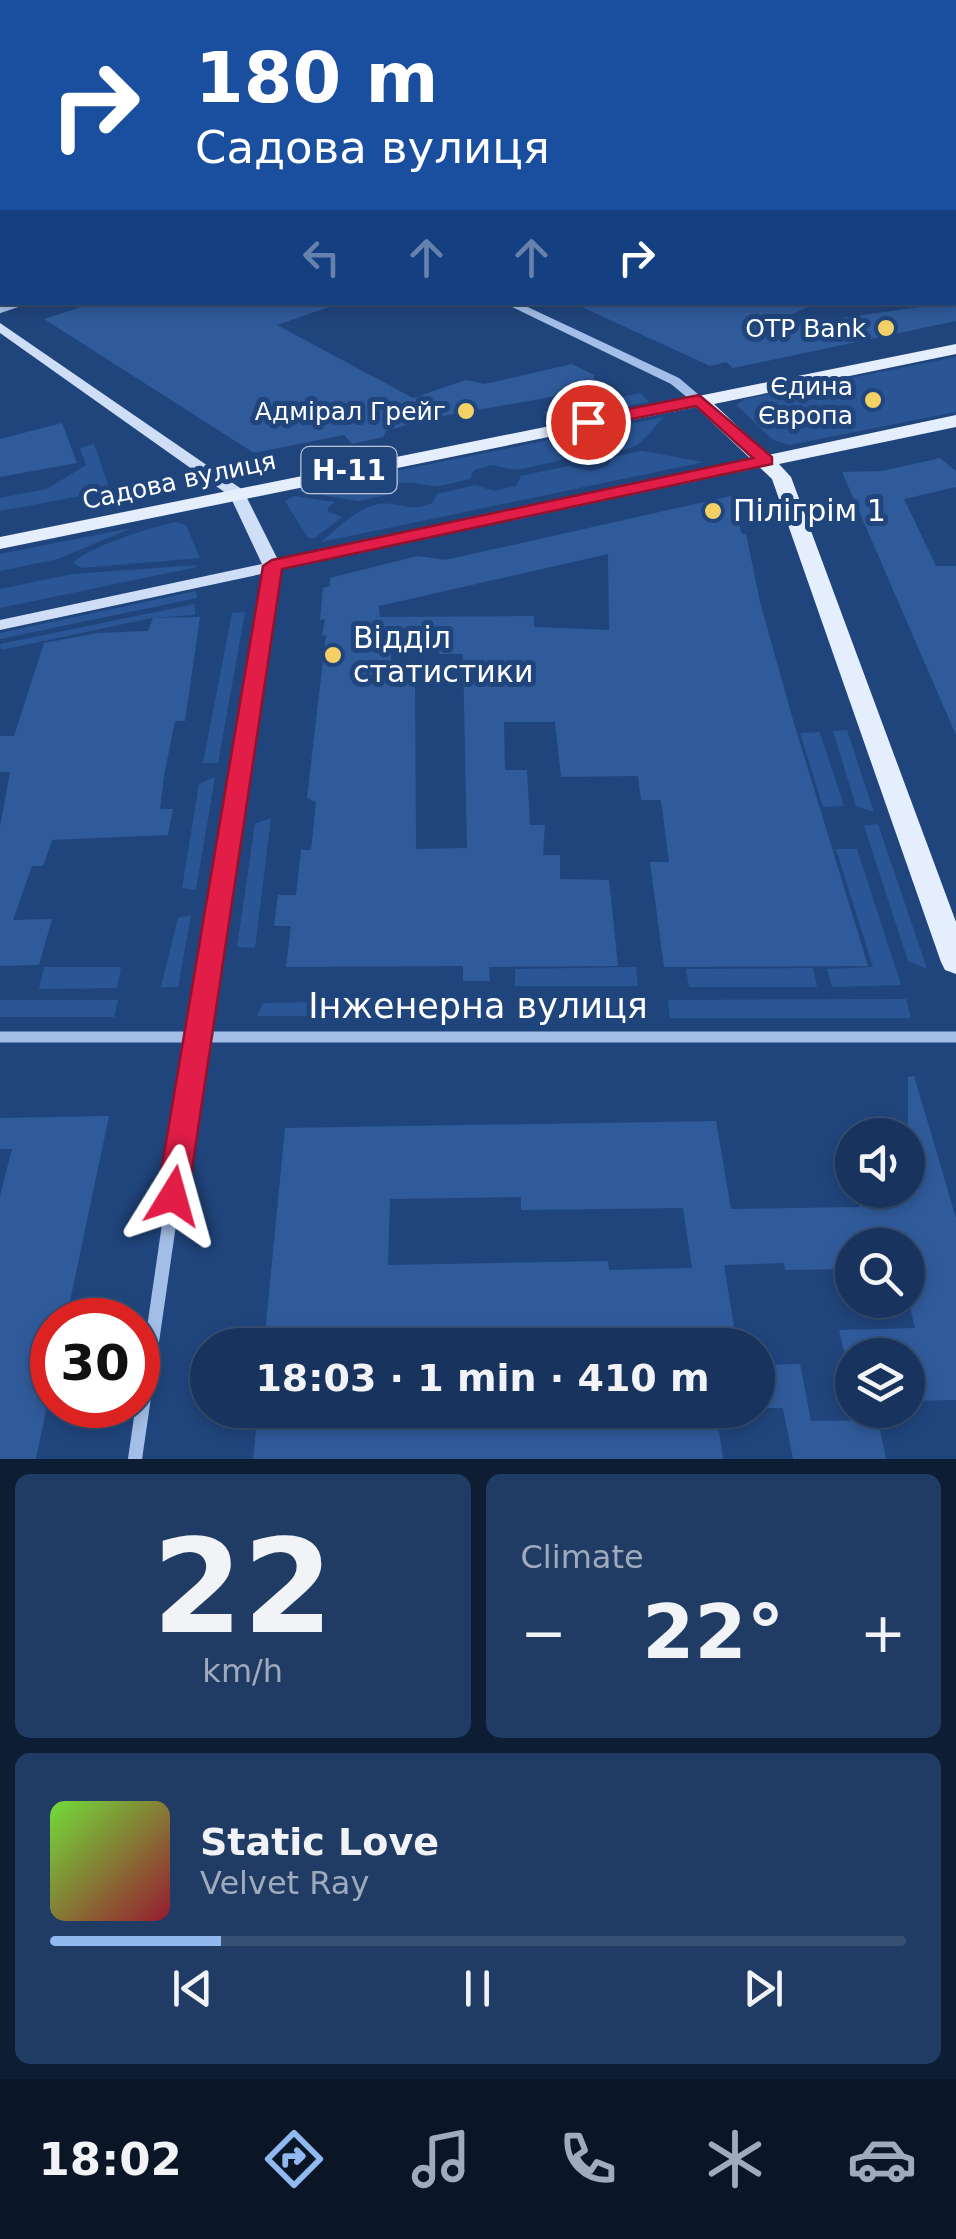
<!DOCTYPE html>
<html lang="en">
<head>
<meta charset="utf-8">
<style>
	:root { --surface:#18345e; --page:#213c64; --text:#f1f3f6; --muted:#9faabc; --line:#364f73; --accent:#90b9f0 }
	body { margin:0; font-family:"DejaVu Sans",sans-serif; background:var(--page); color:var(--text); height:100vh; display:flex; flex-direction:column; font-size:38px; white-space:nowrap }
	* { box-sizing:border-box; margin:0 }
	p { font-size:32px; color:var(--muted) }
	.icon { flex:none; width:55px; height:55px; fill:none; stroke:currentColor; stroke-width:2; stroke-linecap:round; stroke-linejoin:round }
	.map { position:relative; height:1459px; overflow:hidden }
	.panel { display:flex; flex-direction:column; gap:15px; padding:15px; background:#0d1d34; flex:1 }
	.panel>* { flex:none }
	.top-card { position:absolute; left:0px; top:0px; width:958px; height:305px; box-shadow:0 5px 15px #0003,0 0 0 2px var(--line); background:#1a4fa0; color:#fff; overflow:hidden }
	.buttons { position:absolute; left:835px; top:1118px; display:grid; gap:20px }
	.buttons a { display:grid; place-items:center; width:90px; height:90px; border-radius:50%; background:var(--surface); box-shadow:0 5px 15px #0003,0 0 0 2px var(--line); font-size:50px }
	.speed { position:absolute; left:30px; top:1298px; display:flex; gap:20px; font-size:50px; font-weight:700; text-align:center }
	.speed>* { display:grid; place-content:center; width:130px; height:130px; border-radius:50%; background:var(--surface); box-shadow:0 5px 15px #0003,0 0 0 2px var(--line); line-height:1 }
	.speed .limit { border:15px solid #d22; background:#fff; color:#111 }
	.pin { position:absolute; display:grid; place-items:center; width:85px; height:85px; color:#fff; margin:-42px; border:5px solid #fff; border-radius:50%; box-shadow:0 2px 10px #0007 }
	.me { position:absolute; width:110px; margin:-55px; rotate:8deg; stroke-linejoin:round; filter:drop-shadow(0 0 8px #0008) }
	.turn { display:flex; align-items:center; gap:35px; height:210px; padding:0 30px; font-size:45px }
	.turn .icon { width:130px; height:130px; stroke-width:2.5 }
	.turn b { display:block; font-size:70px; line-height:85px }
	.lanes { display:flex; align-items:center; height:95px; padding:0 30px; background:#0003; justify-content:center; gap:50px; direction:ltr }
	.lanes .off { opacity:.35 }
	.big { font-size:75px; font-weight:600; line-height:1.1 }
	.panel .tile { flex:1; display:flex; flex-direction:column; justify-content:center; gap:15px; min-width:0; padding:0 35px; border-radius:15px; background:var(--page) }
	.panel .dial { align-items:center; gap:0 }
	.dial b { font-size:130px; line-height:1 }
	.song { display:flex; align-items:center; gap:30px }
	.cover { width:120px; height:120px; border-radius:15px; background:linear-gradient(135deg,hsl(100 70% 55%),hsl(350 70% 35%)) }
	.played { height:10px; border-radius:5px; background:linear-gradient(90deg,var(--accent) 20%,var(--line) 20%) }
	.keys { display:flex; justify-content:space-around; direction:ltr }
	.heat { display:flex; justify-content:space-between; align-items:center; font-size:55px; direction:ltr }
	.panel .tiles { flex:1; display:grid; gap:15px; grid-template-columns:1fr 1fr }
	.tile:last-child { grid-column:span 2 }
	.trip { position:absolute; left:190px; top:1328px; width:585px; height:100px; border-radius:50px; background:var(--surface); box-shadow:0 5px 15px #0003,0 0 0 2px var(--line); font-weight:600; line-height:100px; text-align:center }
	.tab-bar { display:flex; height:160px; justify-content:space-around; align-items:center; background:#0a1526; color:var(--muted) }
	.tab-bar .icon { width:70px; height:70px }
	.tab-bar .on { color:var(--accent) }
	.tab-bar b { font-size:45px; color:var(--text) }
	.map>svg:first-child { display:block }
	.green { fill:#2a5695 }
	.building { fill:#305b9b; fill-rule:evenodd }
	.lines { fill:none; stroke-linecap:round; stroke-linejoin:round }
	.minor-far4 { stroke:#a4bfe7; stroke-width:5 }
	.minor-far3 { stroke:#a4bfe7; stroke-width:8 }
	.minor-far2 { stroke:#a4bfe7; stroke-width:9 }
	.minor-far1 { stroke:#a4bfe7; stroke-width:11 }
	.minor { stroke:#a4bfe7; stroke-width:14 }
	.tertiary { fill:#a4bfe7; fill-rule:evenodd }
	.secondary { fill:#cedef6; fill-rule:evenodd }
	.primary { fill:#e5eefd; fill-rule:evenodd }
	.tram { stroke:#fff; stroke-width:2.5 }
	.route { fill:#e11d48; stroke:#92132f; stroke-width:2.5 }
	.poi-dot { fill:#f4d065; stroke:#20457d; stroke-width:4 }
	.labels { text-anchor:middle; stroke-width:10; stroke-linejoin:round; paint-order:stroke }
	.far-poi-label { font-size:25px; fill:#fff; stroke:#20457d; text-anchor:end }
	.far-street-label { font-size:25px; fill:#fff; stroke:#20457d }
	.shield { fill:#20457d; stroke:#bcc7d8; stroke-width:2.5 }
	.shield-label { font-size:28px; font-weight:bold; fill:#fff }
	.poi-label { font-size:30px; fill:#fff; stroke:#20457d; text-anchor:start }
	.near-street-label { font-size:35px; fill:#fff; stroke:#20457d }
</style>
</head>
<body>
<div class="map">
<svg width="956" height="1459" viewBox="0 0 956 1459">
	<rect width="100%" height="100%" fill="#20457d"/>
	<path class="green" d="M956,357V412L789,445L773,440L736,405L745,399Z
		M641,393L649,402L560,419L544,412Z
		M664,417C655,426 645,440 635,446C611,458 588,439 565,453L563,460L516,470L492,465L474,470L470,479C460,481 448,485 437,486C419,487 399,473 386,495L359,501L296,491Z
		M94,444L110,490L88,495L85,488L86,495L0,511V498L47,489L86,465L80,448Z
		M642,451L704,462L321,542C341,526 365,499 392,504C408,507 416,510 432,503L437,494L475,485L494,491L516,486L521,476L568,466L591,471L608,466L612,457Z
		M294,496L335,502L328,507V512L342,517L315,538H308L285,501Z
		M176,522L186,525L200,558L81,568L73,563C88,547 152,527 176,522Z
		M132,528L58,559L0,571V554Z
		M197,565V567L0,608V589L73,574Z
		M196,591L197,598L0,639V633Z
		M195,604V615L152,618L1,650L0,644Z
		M245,612L218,763H203L232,613Z
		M846,730H847L874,812L856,806L833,731Z
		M820,732V733L844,806L823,807L800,733Z
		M215,777L196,890L182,888L199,784Z
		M271,818L255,948L237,947L255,824Z
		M878,824L927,969L908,961L864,826Z
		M836,849H857L901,985L832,987L827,969L873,967Z
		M191,915L178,987H161L178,918Z
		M44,967H121L117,988L39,989Z
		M636,967L638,986H515V969Z
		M813,968L817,987H689L686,969Z
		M646,999L643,1017H514L516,1002Z
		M906,999L911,1018H670L668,1000Z
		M0,1000H118L114,1017H0Z
		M413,1000V1016H257L263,1003Z"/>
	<path class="building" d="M956,299V321L733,368L726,362L710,366L571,302H820L776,321L778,327L955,302Z
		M96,302H331L332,306L277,325L413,398L466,380L485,384L572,364L594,375L592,396L568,394L431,418L386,431L383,437L352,444L344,435L254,453L44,319Z
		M62,423L77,463L0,477V439Z
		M940,458L956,471V487L904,499L936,566H956V735L842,472L882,471Z
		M731,496L742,534H746L760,602L793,720L868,966L664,967L650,862H669L661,800H641L638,776L561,777L555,722H504L505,770H527L530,825H545L543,855H560V879L609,880L618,966L489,967L490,981H463V966L286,967L291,926H274L278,895H296L301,850H311L316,802L307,798L326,635L322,636L325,619L320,620L323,588L330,586V578L418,556L445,560ZM608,554L609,630L534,627V616L380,617L379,606ZM440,632L439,654H463L467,848L416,849L415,682L390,683L392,638Z
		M200,617L185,721H175L164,776L160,809H173L168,835L52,840L43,866H32L13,920L52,919L39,965L0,966V827L10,772H0V736H14L44,643L98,633L148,631L153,618Z
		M914,1076L956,1218V1400L908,1401V1355H845L839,1330L915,1328L908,1300V1245H852V1269L785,1270L784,1263L724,1265L737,1345H576L575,1335L545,1336V1330L408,1334V1345H264L285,1128L716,1121L731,1209L860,1207L856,1190H908V1077ZM521,1197V1210L683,1208L692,1268L609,1270L608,1261L388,1265L390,1199Z
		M109,1116L66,1320H52V1382L36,1459H0V1196L12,1149H0V1118Z
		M800,1364L811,1421L878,1420L886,1459H793L783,1408H758V1365Z
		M258,1410H568L569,1425L641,1423L640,1410H716L723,1459H253Z"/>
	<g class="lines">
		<path class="minor-far4" d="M196,0L203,2"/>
		<path class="minor-far3" d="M0,309L21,302"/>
		<path class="minor-far2" d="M244,743L272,566"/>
		<path class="minor-far1" d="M0,1037H956
			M193,1061L244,741"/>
		<path class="minor" d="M135,1459L193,1059"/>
		<path class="tertiary" d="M0,64H2V70H0Z
			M502,302H517L679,378L705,400L694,403L671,384Z"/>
		<path class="secondary" d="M0,323L243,490L278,560L766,456L774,461L766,466L0,630V620L262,564L230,496L0,333Z"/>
		<path class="primary" d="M713,0H727L728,2H715Z
			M782,0H797L798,2H784Z
			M955,77L956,78V86L955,85Z
			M955,120H956V129H955Z
			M956,344V354L714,404L768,455L956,415V427L779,464L791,477L956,922V974L945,970L941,962L772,479L696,407L0,549V537Z"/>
		<path class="tram" d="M201,0L208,2"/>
	</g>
	<path class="route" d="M699,395L772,457V464L282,569L188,1196L184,1207L173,1211L162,1207L157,1196L263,566L272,560L753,458L696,406L588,428L579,422L588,417Z"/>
	<g class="poi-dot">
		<circle cx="886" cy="328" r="10"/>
		<circle cx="873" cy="400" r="10"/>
		<circle cx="466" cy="411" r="10"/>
		<circle cx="713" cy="511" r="10"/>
		<circle cx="333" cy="655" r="10"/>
	</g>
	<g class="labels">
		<g class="far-poi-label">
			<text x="866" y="337">OTP Bank</text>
			<text x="853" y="395">Єдина<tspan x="853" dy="29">Європа</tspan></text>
			<text x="446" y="420">Адмірал Грейг</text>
		</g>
		<g class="far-street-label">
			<text transform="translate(179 480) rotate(-12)" y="9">Садова вулиця</text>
		</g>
		<rect class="shield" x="301.5" y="447" width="95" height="46" rx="8"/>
		<g class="shield-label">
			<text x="349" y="480">Н-11</text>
		</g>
		<g class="poi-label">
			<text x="733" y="521">Пілігрім 1</text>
			<text x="353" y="648">Відділ<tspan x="353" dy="34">статистики</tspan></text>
		</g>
		<g class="near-street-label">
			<text x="478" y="1018">Інженерна вулиця</text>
		</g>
	</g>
</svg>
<div class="buttons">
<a><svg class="icon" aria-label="sound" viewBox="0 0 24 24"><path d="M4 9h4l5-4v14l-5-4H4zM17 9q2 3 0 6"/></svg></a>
<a><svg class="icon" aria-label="search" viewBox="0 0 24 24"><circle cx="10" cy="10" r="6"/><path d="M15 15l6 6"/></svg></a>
<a><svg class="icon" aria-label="layers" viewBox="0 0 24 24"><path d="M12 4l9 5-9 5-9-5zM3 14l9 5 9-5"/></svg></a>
</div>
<div class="speed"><div class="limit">30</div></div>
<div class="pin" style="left:588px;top:422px;background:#d93025"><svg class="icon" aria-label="arrive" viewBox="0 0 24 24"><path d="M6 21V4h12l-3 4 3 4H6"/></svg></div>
<svg class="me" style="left:173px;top:1196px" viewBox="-20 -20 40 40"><path d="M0-17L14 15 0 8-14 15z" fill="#e11d48" stroke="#fff" stroke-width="4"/></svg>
<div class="trip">18:03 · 1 min · 410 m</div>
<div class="top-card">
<div class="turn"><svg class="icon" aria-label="right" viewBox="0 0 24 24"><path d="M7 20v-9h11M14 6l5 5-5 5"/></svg><div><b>180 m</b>Садова вулиця</div></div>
<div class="lanes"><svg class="icon off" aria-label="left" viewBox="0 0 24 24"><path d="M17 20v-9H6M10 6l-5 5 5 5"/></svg><svg class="icon off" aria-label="ahead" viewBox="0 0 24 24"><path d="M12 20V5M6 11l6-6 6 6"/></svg><svg class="icon off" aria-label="ahead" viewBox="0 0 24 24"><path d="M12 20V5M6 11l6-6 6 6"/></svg><svg class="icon" aria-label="right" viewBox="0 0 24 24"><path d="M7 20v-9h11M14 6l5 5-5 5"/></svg></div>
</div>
</div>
<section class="panel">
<div class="tiles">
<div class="tile dial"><b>22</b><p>km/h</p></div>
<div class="tile"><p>Climate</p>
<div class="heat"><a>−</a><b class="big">22°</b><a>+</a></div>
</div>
<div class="tile">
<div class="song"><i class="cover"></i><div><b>Static Love</b><p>Velvet Ray</p></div></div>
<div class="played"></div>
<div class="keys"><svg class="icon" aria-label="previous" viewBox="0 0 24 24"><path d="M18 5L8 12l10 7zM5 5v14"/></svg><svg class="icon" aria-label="pause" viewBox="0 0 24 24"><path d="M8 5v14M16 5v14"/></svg><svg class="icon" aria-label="next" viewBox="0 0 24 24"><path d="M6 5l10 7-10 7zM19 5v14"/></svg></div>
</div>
</div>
</section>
<nav class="tab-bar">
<b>18:02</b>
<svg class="icon on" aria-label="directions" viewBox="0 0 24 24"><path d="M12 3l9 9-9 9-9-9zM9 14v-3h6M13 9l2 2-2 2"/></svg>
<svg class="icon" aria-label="music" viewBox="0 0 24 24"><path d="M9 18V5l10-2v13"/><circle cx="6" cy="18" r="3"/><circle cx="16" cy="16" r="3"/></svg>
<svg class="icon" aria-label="phone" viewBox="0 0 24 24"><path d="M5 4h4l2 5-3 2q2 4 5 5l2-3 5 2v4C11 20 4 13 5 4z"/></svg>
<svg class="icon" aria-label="climate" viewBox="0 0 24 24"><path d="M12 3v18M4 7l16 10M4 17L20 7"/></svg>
<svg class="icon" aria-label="car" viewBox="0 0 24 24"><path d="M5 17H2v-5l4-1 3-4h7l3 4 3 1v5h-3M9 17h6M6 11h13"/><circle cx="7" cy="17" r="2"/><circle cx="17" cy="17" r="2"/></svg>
</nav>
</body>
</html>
